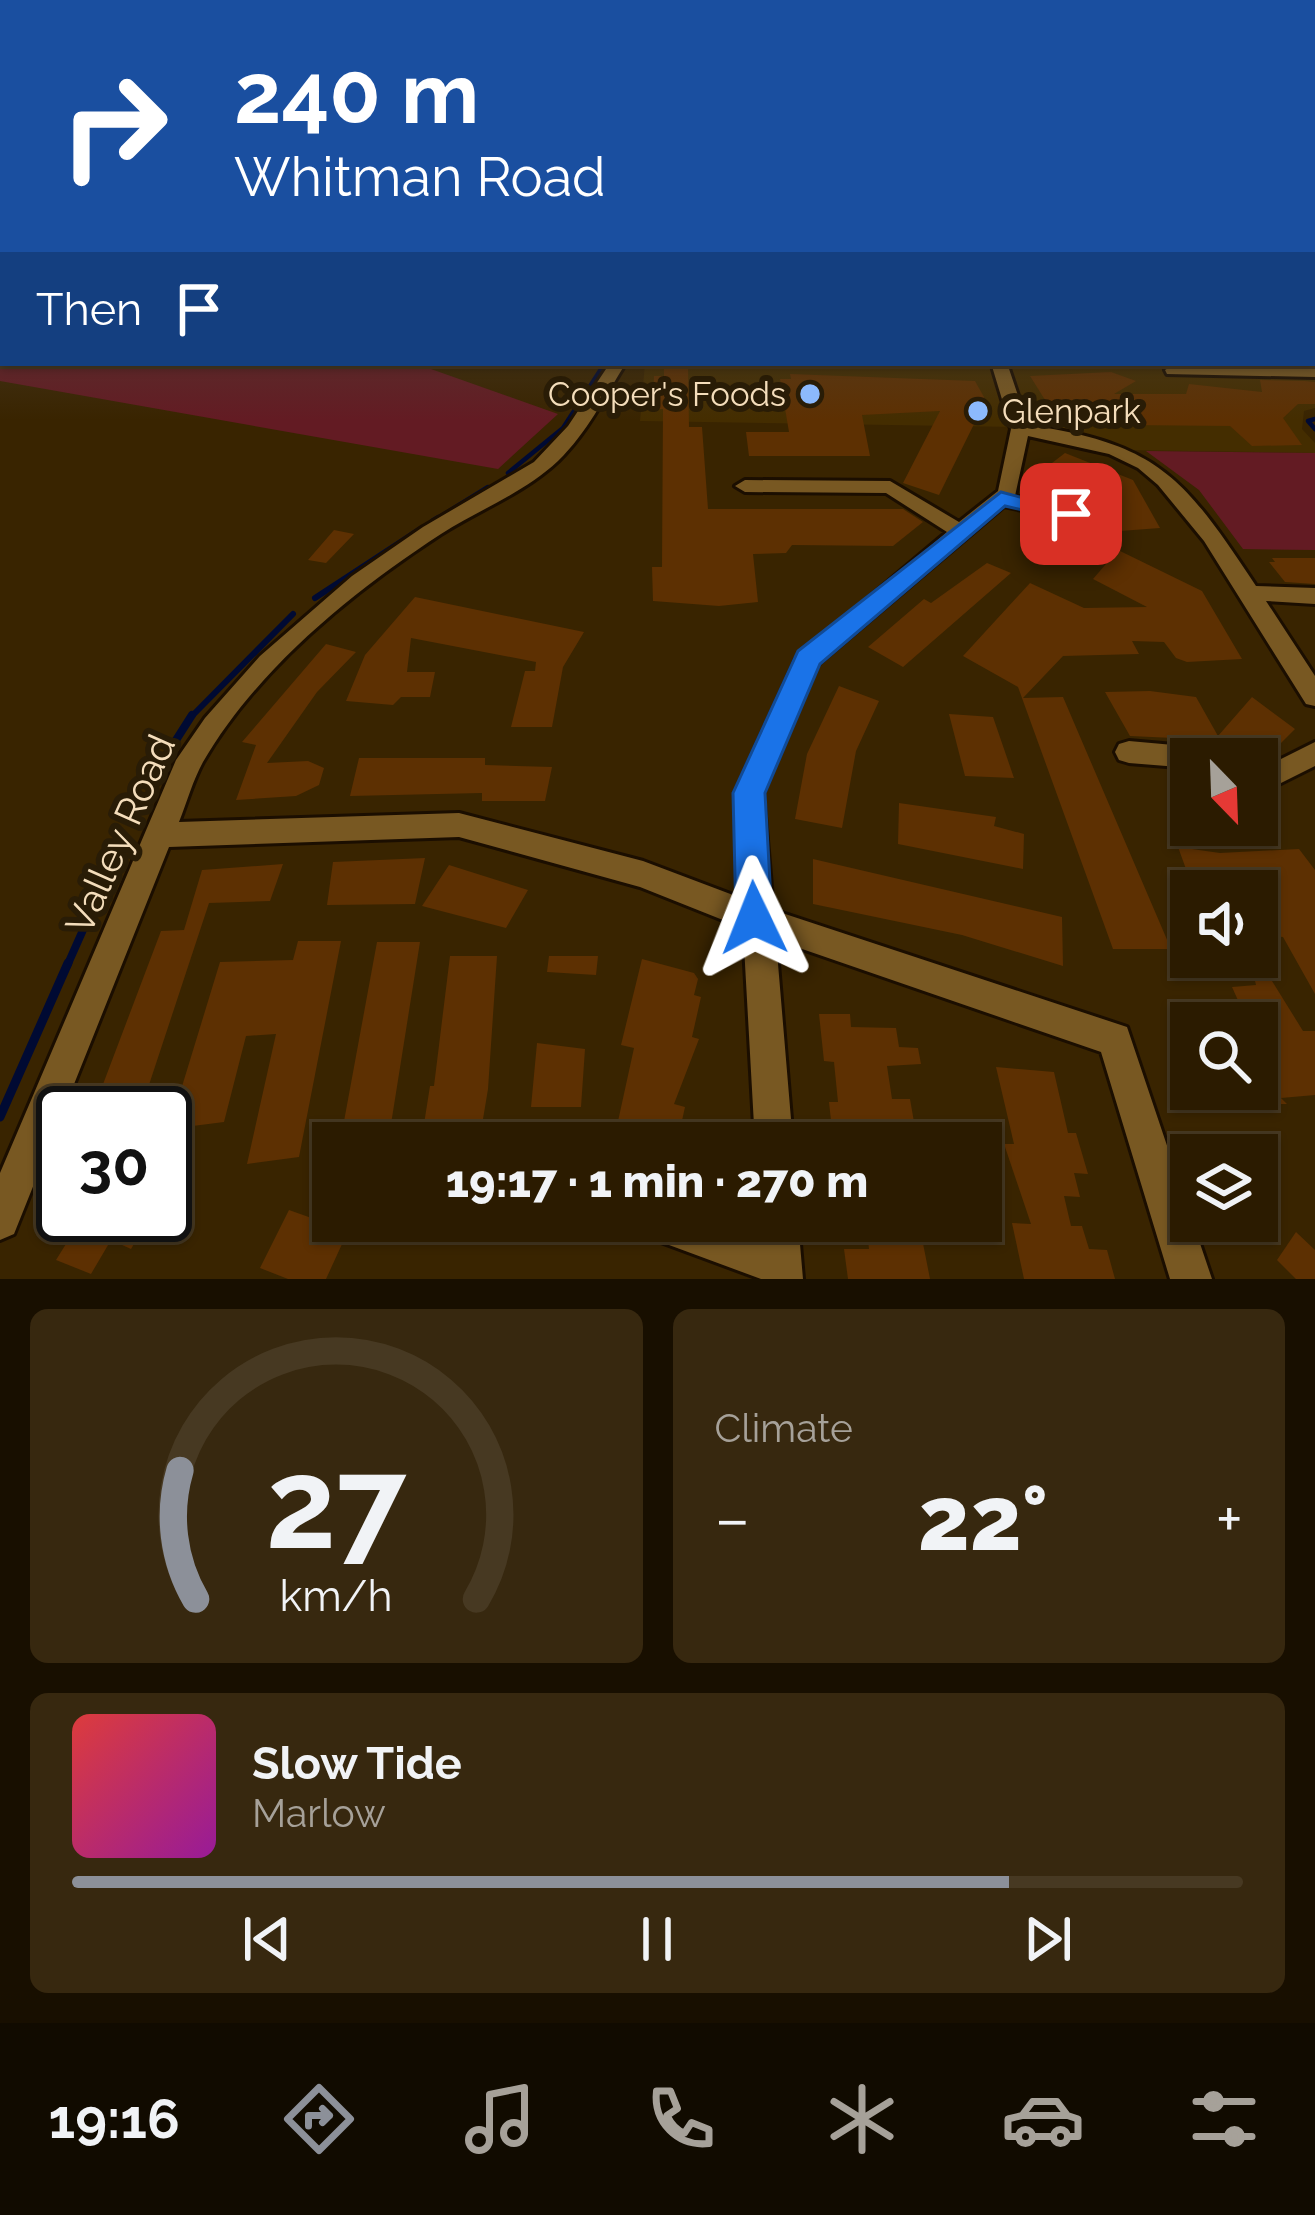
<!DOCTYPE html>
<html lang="en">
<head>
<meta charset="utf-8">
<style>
	:root { --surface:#2b1b00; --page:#37280f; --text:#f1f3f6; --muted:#a6a199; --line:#473922; --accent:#8c9099 }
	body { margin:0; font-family:Raleway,sans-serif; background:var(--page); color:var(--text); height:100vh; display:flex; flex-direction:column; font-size:45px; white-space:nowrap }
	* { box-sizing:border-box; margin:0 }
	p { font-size:39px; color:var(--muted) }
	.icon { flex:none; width:66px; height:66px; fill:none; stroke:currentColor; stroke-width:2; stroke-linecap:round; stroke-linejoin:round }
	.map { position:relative; height:1279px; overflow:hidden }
	.drawer { display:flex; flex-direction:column; gap:30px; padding:30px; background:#180f00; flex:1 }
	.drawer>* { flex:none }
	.hud { position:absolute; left:0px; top:0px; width:1317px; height:366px; box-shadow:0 3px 9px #0004,0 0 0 3px var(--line); background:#1a4fa0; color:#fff; overflow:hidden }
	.needle { width:78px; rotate:157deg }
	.fabs { position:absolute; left:1170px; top:738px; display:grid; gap:24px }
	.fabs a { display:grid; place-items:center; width:108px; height:108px; border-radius:0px; background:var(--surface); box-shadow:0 3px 9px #0004,0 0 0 3px var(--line); font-size:60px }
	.speed { position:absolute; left:36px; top:1086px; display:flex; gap:24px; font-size:60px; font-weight:700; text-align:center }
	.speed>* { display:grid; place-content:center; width:156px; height:156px; border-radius:50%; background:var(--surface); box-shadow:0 3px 9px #0004,0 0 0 3px var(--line); line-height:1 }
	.speed .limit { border:6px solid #111; border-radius:18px; background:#fff; color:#111 }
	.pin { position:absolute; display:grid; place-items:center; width:102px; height:102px; color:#fff; margin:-51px; border-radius:24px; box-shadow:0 6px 18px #0006 }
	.me { position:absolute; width:132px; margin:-66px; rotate:358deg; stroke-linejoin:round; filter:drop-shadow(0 0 9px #0008) }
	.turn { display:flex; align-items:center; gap:42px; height:252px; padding:0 36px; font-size:54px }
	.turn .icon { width:156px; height:156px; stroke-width:2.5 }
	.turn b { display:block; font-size:84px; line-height:102px }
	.then { display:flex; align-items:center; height:114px; padding:0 36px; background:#0003; gap:24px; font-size:45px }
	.big { font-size:90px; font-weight:800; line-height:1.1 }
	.drawer .card { flex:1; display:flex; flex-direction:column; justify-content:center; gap:18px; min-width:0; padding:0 42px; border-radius:18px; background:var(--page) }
	.drawer .dial { align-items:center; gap:0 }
	.dial svg { height:312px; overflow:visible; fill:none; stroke:var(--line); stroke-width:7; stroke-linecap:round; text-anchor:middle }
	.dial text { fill:var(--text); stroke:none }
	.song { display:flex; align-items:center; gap:36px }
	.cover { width:144px; height:144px; border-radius:18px; background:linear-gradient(135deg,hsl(0 70% 55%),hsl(300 70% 35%)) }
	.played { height:12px; border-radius:6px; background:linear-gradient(90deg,var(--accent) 80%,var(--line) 80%) }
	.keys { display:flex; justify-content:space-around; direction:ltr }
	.heat { display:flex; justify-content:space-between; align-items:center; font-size:66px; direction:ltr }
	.drawer .tiles { flex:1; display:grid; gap:30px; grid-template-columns:1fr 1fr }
	.card:last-child { grid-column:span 2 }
	.trip { position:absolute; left:312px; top:1122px; width:690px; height:120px; border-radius:0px; background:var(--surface); box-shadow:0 3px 9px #0004,0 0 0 3px var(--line); font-weight:800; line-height:120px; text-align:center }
	.menu { display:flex; height:192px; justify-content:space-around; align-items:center; background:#110b00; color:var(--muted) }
	.menu .icon { width:84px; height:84px }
	.menu .current { color:var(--accent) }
	.menu b { font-size:54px; color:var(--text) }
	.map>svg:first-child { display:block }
	.built { fill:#442d00 }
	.green { fill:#631b23 }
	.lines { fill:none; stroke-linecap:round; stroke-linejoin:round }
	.stream-far3 { stroke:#000a33; stroke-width:4.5 }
	.stream-far2 { stroke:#000a33; stroke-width:6 }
	.stream-far1 { stroke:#000a33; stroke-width:8 }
	.stream { stroke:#000a33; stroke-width:9 }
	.building { fill:#5d3002 }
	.minor-casing { stroke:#1b0e00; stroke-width:6 }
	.major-casing { stroke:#1b0e00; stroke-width:6 }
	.minor { fill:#785822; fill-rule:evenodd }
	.major { fill:#b98a39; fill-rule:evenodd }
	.route { fill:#1a73e8; stroke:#114b97; stroke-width:3 }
	.poi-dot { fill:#8cb9fc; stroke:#291c06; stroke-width:4.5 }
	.labels { text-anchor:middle; stroke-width:12; stroke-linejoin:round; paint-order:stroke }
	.far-poi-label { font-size:33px; fill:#f4ddbb; stroke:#291c06; text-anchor:end }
	.street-label { font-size:39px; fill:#f4ddbb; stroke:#291c06 }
</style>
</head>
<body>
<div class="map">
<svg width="1315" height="1279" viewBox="0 0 1315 1279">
	<rect width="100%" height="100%" fill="#392400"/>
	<path class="built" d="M1315,355V408L1304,411L1302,429L1315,443V453L1121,450L1016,427L640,421L645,363H1314Z"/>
	<path class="green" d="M0,293L3,363H414L558,414L498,469L0,381Z
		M1146,451L1315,453V550L1243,549L1199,490Z"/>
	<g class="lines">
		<path class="stream-far3" d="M1315,419L1308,421L1315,429
			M508,473L563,428L605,363
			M433,521L488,487"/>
		<path class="stream-far2" d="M433,521L438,518
			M315,598L422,528
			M190,718L293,614"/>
		<path class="stream-far1" d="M148,784L192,715
			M67,966L95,903"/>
		<path class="stream" d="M0,1117L68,963"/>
	</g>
	<path class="building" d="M664,363H688L689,427H702L708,509H903L923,522L893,546L792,545L786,553L753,554L758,602L719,606L653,601L652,567H662L663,409H653L654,376H664Z
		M1111,372L1136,381L1114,394H1186L1189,384L1262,392L1260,380L1305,381L1315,382V404H1298L1283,418L1302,445L1252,446L1230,426L1125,425L1052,411L1030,376Z
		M790,374L975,381L984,397L985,417L978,416L939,495L903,483L940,411L862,415L870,456H749L746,432H789L780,379H791Z
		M1065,453L1133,480L1160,528L1107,532L1080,492L1039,473Z
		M334,530L354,534L326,563L308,560Z
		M1118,550L1202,591L1242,659L1187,662L1176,658L1164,642L1132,641L1139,654L1063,656L1023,698L1063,697L1171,949H1113L1018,687L963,656L1030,583L1084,608L1147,607L1093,579Z
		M1272,558H1315V584L1285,582L1269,562H1275Z
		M987,563L1011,573L903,667L868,647L924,599L931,603Z
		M415,597L584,632L563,667L552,727H511L525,671H535L536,662L411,638L407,672H435L430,697H401L393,705L346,701L365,655Z
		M326,644L356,652L317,692L267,763L308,761L324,768L319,785L296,796L236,800L256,745L242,742Z
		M839,686L879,701L856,751L842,828L795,819L807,754Z
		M1150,691L1196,697L1218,736L1252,697L1295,729L1267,757L1238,741L1130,736L1105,692Z
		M949,714L993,717L1014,778L965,776Z
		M359,758H485V765L552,767L545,801H482V793L350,796Z
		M899,803L996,817L994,826L1024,834L1023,869L898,844Z
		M1178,847L1220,853L1299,849L1315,870V994L1283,937L1257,935V891H1194Z
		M425,858L415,904L327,905L333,862Z
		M813,859L1062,917L1063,966L962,935L813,904Z
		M283,864L270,901L209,903L143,1103L94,1108L161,931L184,930L202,870Z
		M449,865L528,890L506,928L422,906Z
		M298,941H341L299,1157L247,1164L276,1034L246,1036L224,1122L169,1129L220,962L293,960Z
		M377,942H420L388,1143H340Z
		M450,956H497L488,1089L479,1143H421L430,1086H434Z
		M549,956H598L596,975L547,972Z
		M642,959L694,973L698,979L694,995L701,997L692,1037L699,1039L674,1104L685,1107L677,1143H642L615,1135L634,1048L621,1045Z
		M1255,981H1272L1303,1031H1315V1095L1281,1098L1287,1104H1253L1246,1089H1257V1023H1216L1211,1007H1241L1232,987L1256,985Z
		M819,1014H850L851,1027L896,1028L899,1047L918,1048L921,1064L887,1066L892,1099H910L914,1122H896L897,1131L832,1130L829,1102H838L834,1062L824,1061Z
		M537,1043L585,1049L581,1107H531Z
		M996,1067L1054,1072L1068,1133H1076L1088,1174L1074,1173L1080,1197L1064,1196L1071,1226H1082L1089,1249L1107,1250L1115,1279H1024L1012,1223L1031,1224L1004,1144H1014Z
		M289,1210L348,1231L326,1279H288L260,1268Z
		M84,1215H151L131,1249L111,1240L91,1274L56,1260Z
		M866,1221L919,1223L930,1279H848L844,1249H869Z
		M1296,1232L1315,1250V1279H1296L1277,1260Z"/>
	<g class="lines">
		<g class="minor-casing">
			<path id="minor" d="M1314,314H1315V324H1314Z
				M610,363H626C605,396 587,433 558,461C524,493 480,509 441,534C352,592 257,669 203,762C193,780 187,802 179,822L459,813L643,861L741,898L735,793L796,659L947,532L886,493L745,492L735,486L745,480L890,481L959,522L998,491L1011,429L991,363H1007L1028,425C1160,444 1185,479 1256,586L1315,588V604L1266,601L1315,676V706L1306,704L1204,541L1158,485L1138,468L1109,454L1028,436L1015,496L1078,510L1107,538L1096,544L1089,543L1064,519L1004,506L818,664L763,793L773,910L1127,1027L1212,1279H1170L1101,1052L776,940L793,1143H755L743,928L640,887L459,837L169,847L14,1234L0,1240V1173L176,760L205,718L260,656L352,576L423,527L534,462L568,426Z
				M1173,365L1315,367V377L1167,374L1165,370Z
				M1129,741L1207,748L1217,751L1221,759H1191V768L1129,763L1119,760L1115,752L1119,744Z
				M1315,742V766L1257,795V771Z
				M636,1221H714L759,1237L758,1221H798L803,1279H761L642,1235Z"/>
		</g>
		<g class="major-casing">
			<path id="major" d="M1314,246H1315V257H1314Z"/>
		</g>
		<use href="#minor" class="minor"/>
		<use href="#major" class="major"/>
	</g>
	<linearGradient id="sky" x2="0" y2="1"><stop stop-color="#1f1400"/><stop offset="0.57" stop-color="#4e4537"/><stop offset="1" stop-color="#4e4537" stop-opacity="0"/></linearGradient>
	<rect width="1315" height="420" fill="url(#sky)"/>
	<path class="route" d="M1001,492L1083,514L1071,521L1005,506L820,664L765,793L772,918L766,930L754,935L741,930L736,918L733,793L798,651Z"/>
	<g class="poi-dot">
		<circle cx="810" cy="394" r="12"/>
		<circle cx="978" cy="411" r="12"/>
	</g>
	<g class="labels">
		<g class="far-poi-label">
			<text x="786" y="406">Cooper's Foods</text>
			<text x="1002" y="423" text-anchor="start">Glenpark</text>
		</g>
		<g class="street-label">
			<text transform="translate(120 834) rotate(-66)" y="14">Valley Road</text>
		</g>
	</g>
</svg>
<div class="fabs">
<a><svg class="needle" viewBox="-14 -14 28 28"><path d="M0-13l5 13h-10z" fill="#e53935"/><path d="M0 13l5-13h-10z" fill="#a6a199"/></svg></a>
<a><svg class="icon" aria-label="sound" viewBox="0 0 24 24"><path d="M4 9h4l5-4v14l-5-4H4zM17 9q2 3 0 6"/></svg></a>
<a><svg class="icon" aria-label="search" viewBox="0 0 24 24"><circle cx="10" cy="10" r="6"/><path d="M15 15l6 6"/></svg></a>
<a><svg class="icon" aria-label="layers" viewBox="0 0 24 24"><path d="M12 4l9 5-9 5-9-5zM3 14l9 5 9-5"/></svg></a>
</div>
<div class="speed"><div class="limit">30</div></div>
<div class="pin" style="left:1071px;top:514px;background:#d93025"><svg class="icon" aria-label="arrive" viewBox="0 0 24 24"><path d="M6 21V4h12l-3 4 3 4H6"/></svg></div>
<svg class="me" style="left:754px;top:918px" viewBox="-20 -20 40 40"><path d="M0-17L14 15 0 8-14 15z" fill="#1a73e8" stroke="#fff" stroke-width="4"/></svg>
<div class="trip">19:17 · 1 min · 270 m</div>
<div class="hud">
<div class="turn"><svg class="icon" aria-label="right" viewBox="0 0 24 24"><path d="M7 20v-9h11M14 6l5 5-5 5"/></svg><div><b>240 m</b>Whitman Road</div></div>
<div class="then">Then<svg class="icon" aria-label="arrive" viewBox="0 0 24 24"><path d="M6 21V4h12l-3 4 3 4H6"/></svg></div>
</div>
</div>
<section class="drawer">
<div class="tiles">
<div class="card dial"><svg viewBox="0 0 100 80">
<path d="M14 69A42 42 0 1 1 86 69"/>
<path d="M14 69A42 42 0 0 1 10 36" stroke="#8c9099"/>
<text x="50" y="56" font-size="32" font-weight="700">27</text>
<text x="50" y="72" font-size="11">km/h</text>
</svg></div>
<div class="card"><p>Climate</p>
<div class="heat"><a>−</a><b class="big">22°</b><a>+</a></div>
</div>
<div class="card">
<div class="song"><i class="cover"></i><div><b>Slow Tide</b><p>Marlow</p></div></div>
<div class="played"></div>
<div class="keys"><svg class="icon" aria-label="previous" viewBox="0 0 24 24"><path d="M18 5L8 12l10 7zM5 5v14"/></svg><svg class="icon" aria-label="pause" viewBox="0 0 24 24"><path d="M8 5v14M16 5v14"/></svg><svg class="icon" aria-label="next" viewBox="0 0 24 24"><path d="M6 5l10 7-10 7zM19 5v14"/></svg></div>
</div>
</div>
</section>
<nav class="menu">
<b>19:16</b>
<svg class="icon current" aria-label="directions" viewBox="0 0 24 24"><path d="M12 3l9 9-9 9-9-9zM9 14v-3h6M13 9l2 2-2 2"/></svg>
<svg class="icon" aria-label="music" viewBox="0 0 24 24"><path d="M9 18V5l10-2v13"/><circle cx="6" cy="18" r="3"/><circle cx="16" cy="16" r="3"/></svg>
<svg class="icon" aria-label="phone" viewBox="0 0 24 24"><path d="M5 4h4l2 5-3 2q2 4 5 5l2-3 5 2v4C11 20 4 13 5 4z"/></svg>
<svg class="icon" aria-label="climate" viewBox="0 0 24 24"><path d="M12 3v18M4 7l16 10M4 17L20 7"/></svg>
<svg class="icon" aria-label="car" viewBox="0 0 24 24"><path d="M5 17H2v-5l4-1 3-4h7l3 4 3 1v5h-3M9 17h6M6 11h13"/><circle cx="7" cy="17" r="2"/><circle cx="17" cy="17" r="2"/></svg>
<svg class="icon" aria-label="filters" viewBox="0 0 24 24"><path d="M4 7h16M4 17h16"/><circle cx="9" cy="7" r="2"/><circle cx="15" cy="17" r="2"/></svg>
</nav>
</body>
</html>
